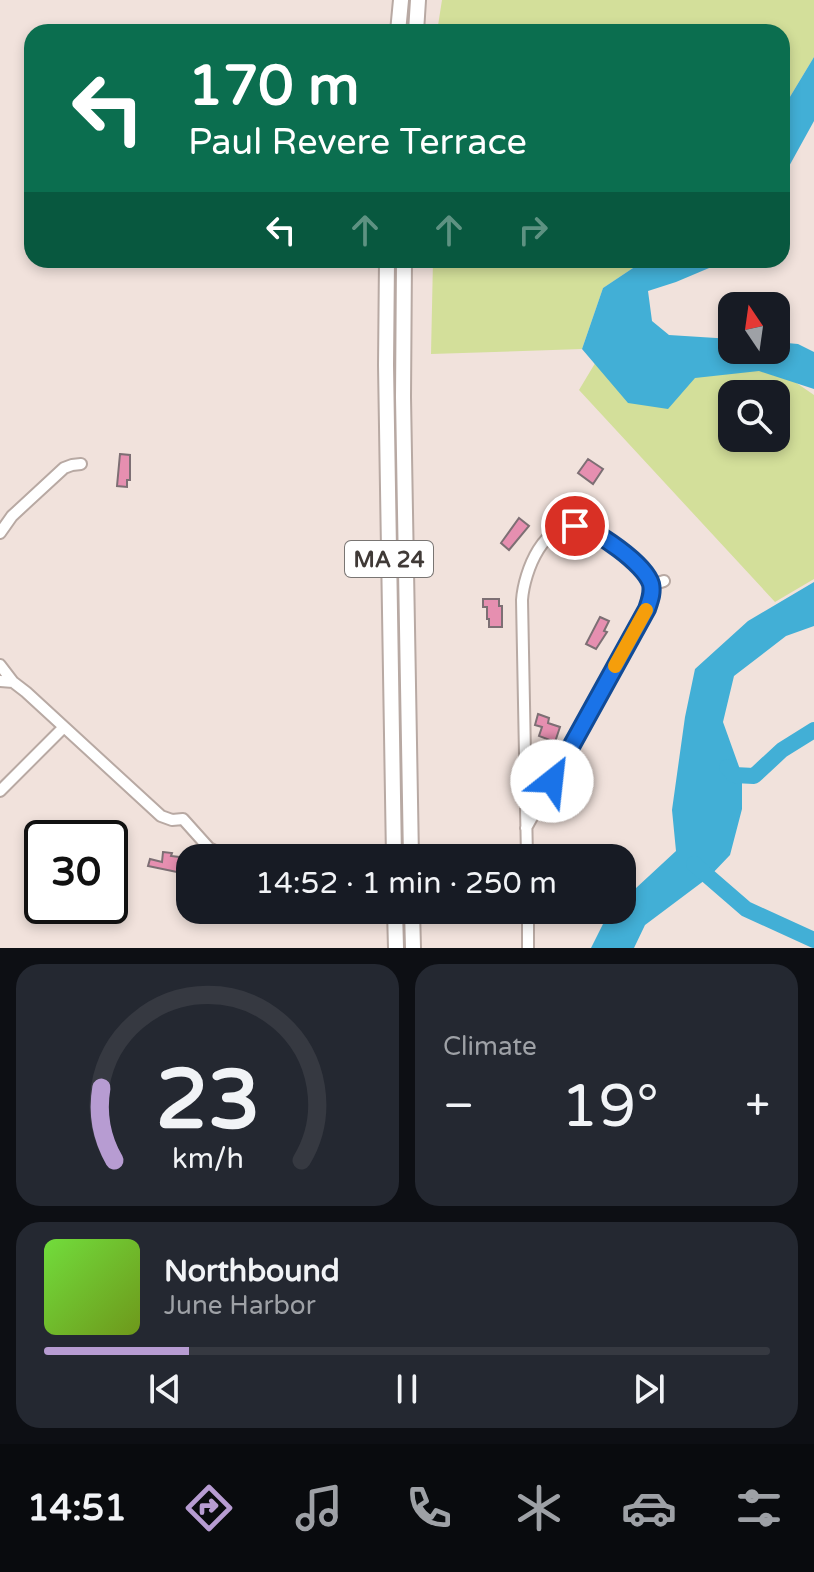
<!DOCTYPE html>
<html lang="en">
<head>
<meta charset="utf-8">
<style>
	:root { --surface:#171b24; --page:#242831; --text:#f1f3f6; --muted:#9ea1a6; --line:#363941; --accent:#b79cd2 }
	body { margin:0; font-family:"Varela Round",sans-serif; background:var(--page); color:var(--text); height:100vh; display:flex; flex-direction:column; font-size:30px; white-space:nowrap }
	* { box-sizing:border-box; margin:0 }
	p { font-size:26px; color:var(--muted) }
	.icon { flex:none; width:44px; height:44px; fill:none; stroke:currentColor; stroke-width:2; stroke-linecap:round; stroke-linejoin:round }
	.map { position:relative; height:948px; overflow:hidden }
	.sheet { display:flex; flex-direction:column; gap:16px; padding:16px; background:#0d0f14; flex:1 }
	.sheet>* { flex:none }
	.top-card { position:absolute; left:24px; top:24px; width:766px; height:244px; border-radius:24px; box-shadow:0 4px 12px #0003; background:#0b6e4f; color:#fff; overflow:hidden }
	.needle { width:52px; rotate:347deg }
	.tools { position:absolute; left:718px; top:292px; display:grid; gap:16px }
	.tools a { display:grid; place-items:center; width:72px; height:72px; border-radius:16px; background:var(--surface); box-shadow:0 4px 12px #0003; font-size:40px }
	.speed { position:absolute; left:24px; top:820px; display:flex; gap:16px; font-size:40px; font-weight:700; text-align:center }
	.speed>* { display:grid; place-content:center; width:104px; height:104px; border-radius:50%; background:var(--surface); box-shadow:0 4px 12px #0003; line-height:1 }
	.speed .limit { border:4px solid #111; border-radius:12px; background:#fff; color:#111 }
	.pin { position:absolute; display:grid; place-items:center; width:68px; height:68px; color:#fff; margin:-34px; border:4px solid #fff; border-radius:50%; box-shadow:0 2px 8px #0007 }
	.me { position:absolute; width:88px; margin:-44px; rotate:29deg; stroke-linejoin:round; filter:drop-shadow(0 0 6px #0008) }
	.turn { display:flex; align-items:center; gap:28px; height:168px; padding:0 32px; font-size:36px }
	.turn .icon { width:104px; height:104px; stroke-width:2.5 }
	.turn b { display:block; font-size:56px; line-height:68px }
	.lanes { display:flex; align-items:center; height:76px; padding:0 32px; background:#0003; justify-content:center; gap:40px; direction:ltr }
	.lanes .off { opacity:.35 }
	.big { font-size:60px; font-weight:600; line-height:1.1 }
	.sheet .card { flex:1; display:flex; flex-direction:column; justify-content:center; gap:12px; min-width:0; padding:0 28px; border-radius:24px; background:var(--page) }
	.sheet .dial { align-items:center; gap:0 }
	.dial svg { height:208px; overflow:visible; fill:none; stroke:var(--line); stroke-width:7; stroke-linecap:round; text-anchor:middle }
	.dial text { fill:var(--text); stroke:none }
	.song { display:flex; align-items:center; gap:24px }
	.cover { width:96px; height:96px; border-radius:12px; background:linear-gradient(135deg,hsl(100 70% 55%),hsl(80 70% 35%)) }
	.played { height:8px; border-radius:4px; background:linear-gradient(90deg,var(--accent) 20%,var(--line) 20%) }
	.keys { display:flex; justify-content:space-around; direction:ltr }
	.heat { display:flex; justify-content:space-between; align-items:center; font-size:44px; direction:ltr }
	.sheet .tiles { flex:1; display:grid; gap:16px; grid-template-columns:1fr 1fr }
	.card:last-child { grid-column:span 2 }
	.trip { position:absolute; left:176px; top:844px; width:460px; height:80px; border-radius:24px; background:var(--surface); box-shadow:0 4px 12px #0003; font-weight:600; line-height:80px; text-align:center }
	.tab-bar { display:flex; height:128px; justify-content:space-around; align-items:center; background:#090b0e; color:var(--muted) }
	.tab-bar .icon { width:56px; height:56px }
	.tab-bar .current { color:var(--accent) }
	.tab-bar b { font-size:36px; color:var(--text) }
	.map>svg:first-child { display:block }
	.green { fill:#d3df9a; fill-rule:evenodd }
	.water { fill:#42afd6 }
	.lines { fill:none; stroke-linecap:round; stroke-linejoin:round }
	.river { stroke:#42afd6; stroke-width:16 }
	.building { fill:#e68fb0; stroke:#7d6f74; stroke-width:2 }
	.minor-casing { stroke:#b8a9a3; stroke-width:14 }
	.highway-casing { stroke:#b8a9a3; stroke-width:18 }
	.minor { stroke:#fff; stroke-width:10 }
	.highway { stroke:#fff; stroke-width:14 }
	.route-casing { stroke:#114b97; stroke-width:20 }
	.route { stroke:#1a73e8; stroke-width:14 }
	.slow { stroke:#f59e0b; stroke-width:14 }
	.labels { text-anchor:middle; stroke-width:6; stroke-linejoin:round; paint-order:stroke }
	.shield { fill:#fff; stroke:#797573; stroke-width:2 }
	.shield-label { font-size:22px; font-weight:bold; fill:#403a37 }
</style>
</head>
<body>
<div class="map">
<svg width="814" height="948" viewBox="0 0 814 948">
	<rect width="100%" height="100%" fill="#f1e2dc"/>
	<path class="green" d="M442,0H814V57L782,110V32H437Z
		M433,260H645L603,288L582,349L431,354Z
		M606,345L687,368L779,371L814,395V579L775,602L579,390ZM732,394H776V438H732Z"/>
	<path class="water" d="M814,57V121L782,179V110Z
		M645,260H728L676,282L648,291L652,321L669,335L732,339V350H776V342L798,344L814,352V389L759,371L695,378L668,409L628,403L582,349L603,288Z
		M814,582V626L786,636L734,676L723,722L742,775V809L730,855L709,877L645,925L634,948H591L608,914L612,910H622V901L676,851L672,810L685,717L695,669L748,621Z"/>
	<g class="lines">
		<path class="river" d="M727,767L734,775L754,776L782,750L814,730
			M694,864L746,909L814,940"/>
	</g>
	<path class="building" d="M120,454L130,455V480H127V487L117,486Z
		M588,459L603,469L593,484L578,473Z
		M519,518L529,526L509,550L501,543Z
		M483,599H499V606H502V627H489V619H487V607H483Z
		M600,617L609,621L604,631L607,632L596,649L586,644Z
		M538,714L549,718L548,723L560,727L555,742L539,736L542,727L535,725Z
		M163,852L172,853L171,856L179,857V859L189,860L187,872L177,870V872L148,866L150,859L162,862Z"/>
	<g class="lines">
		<g class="minor-casing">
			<path id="minor" d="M573,507L575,526
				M0,533L12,516L64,468L72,465L81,464
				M651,585L664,581
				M0,665L13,682
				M0,681L13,682L26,692L161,816L172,820L183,819L209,848L230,858
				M0,791L64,727
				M526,828L647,609C650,601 653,593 651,585C648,571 633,562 623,553C610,543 598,530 581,527C544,518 524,572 522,600L527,858
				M528,910V948"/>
		</g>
		<g class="highway-casing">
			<path id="highway" d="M398,32L401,0
				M416,32L418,0
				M387,260L386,365L394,858
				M404,260L403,397L411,858
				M395,910L396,948
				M412,910L413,948"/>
		</g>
		<use href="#minor" class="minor"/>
		<use href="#highway" class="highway"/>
	</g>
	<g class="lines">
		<g class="route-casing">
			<path id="route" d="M552,781L647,609C650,600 653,593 651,584C645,564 596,529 575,526"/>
		</g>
		<use href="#route" class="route"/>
		<path class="slow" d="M615,666L646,610"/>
	</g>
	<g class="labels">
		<rect class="shield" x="345" y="541" width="88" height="36" rx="6"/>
		<g class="shield-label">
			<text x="389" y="567">MA 24</text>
		</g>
	</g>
</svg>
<div class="tools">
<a><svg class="needle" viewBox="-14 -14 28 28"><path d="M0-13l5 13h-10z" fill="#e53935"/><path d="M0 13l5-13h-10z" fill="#9ea1a6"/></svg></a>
<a><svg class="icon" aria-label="search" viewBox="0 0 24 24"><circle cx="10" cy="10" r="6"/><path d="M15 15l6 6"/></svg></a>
</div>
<div class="speed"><div class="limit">30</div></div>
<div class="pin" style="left:575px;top:526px;background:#d93025"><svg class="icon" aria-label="arrive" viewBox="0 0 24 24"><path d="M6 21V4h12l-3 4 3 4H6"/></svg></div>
<svg class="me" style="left:552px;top:781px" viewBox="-20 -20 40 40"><circle r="19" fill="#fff"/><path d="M0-13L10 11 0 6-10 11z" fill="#1a73e8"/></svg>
<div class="trip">14:52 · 1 min · 250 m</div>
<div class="top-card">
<div class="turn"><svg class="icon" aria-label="left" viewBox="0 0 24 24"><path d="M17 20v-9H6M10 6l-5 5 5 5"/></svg><div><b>170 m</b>Paul Revere Terrace</div></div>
<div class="lanes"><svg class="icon" aria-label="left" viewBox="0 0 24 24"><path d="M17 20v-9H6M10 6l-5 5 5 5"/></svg><svg class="icon off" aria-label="ahead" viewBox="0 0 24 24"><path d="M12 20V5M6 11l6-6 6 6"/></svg><svg class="icon off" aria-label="ahead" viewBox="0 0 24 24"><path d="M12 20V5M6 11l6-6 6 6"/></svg><svg class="icon off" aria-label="right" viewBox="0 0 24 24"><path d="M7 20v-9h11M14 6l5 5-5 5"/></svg></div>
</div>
</div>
<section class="sheet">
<div class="tiles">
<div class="card dial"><svg viewBox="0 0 100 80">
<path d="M14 69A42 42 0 1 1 86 69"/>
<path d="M14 69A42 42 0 0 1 9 41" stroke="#b79cd2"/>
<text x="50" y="56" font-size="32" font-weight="700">23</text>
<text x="50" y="72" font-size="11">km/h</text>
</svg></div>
<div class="card"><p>Climate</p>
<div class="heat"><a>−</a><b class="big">19°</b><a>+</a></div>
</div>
<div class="card">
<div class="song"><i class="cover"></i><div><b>Northbound</b><p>June Harbor</p></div></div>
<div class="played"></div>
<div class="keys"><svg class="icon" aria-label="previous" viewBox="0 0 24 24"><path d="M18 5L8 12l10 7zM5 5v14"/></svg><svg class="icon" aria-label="pause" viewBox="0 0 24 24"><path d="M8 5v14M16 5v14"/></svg><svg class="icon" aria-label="next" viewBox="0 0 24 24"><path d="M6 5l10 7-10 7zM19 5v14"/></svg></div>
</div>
</div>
</section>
<nav class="tab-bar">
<b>14:51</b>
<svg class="icon current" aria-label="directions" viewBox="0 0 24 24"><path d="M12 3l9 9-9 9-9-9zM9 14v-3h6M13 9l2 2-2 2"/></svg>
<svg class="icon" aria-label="music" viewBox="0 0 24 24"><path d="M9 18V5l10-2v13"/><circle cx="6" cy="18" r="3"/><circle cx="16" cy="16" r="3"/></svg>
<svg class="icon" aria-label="phone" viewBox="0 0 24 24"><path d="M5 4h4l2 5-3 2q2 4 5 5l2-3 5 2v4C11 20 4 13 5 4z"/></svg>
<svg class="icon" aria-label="climate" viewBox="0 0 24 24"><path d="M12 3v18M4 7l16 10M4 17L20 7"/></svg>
<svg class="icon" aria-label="car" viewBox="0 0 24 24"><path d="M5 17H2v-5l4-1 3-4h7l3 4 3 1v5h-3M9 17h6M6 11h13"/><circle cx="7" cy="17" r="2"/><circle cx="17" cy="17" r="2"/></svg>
<svg class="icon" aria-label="filters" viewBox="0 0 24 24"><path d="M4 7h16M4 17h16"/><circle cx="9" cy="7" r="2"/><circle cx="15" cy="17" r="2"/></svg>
</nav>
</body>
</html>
